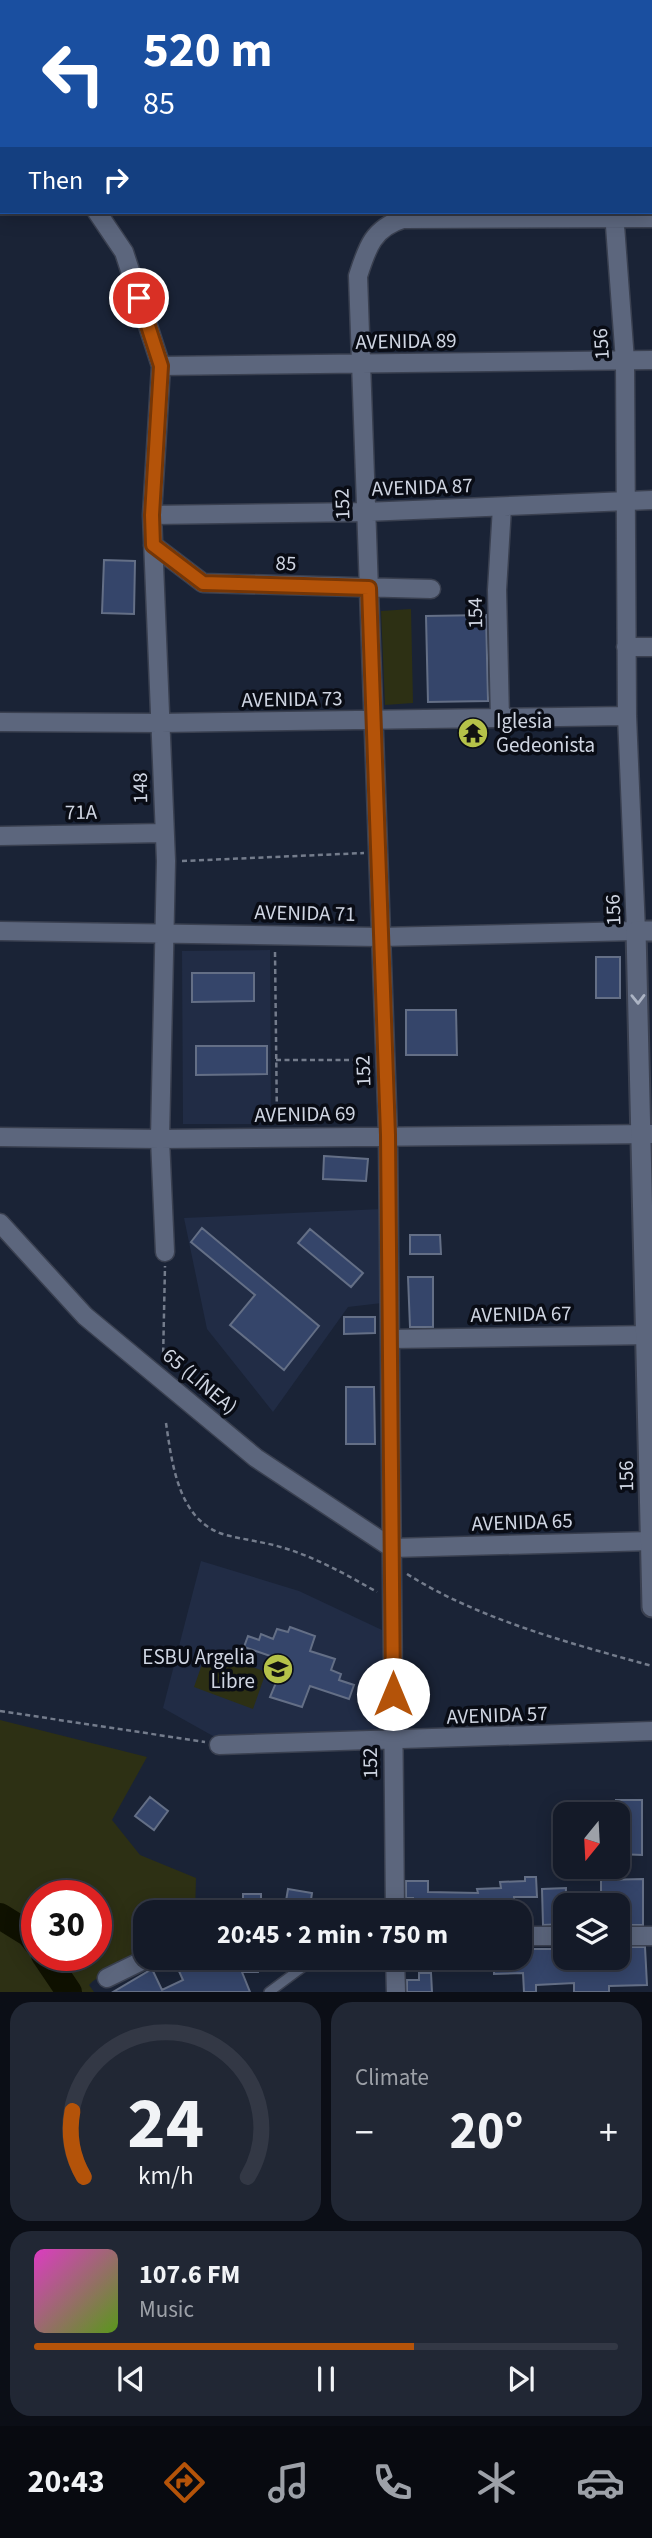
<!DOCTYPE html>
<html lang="en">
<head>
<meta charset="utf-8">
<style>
	:root { --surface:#141a28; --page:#212734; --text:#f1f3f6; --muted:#9da1a8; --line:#333845; --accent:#b45309 }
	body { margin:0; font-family:"Source Sans 3",sans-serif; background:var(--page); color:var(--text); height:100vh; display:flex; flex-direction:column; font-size:26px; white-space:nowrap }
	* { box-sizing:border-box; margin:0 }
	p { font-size:23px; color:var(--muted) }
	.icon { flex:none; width:38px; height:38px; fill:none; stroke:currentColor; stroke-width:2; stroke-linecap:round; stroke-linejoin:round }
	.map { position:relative; height:1992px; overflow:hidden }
	.panel { display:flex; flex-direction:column; gap:10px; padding:10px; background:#0b0e16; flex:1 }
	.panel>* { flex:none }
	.hud { position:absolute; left:0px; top:0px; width:653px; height:214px; box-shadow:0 4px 18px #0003,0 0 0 2px var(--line); background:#1a4fa0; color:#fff; overflow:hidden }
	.needle { width:46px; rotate:198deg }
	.tools { position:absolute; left:553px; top:1802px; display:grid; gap:14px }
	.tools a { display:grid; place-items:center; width:77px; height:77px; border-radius:14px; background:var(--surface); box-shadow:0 4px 18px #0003,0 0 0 2px var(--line); font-size:35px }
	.speed { position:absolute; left:21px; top:1880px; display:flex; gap:14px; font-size:35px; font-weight:700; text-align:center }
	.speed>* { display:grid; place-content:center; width:91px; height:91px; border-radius:50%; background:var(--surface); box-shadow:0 4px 18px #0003,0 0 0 2px var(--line); line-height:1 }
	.speed .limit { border:10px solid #d22; background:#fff; color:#111 }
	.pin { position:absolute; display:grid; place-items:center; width:60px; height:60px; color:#fff; margin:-30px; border:4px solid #fff; border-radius:50%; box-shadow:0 2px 7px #0007 }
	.me { position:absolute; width:77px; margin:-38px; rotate:0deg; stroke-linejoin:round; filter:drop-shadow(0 0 5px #0008) }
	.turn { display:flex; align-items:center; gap:24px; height:147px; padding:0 28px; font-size:32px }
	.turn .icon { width:91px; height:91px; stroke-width:2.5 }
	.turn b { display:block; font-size:49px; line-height:60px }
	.then { display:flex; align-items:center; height:66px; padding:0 28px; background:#0003; gap:14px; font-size:26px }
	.big { font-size:52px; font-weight:700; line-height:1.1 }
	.panel .tile { flex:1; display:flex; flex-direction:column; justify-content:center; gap:10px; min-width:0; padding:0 24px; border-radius:21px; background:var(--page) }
	.panel .dial { align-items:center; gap:0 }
	.dial svg { height:182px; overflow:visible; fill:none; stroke:var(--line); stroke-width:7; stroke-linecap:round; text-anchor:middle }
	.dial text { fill:var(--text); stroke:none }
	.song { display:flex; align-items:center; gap:21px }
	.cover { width:84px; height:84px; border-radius:10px; background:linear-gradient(135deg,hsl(310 70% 55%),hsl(90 70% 35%)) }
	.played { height:7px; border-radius:4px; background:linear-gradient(90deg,var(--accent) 65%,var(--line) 65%) }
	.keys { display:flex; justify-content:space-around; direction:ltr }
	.heat { display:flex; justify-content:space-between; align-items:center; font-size:38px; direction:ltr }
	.panel .tiles { flex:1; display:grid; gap:10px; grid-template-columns:1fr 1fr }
	.tile:last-child { grid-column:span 2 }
	.trip { position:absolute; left:133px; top:1900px; width:399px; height:70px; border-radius:21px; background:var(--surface); box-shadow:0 4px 18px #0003,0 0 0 2px var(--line); font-weight:700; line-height:70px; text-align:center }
	.tab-bar { display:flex; height:112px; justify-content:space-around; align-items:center; background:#080a10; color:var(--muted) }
	.tab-bar .icon { width:49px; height:49px }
	.tab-bar .current { color:var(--accent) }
	.tab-bar b { font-size:32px; color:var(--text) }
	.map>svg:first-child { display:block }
	.built { fill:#212c45 }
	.green { fill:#2d3014; fill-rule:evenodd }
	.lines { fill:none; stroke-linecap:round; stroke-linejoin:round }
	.river { stroke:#0f1100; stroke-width:26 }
	.building { fill:#35456a; stroke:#646f86; stroke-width:2 }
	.service-casing { stroke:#3a4050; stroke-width:12 }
	.minor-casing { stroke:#3a4050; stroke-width:21 }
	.tertiary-casing { stroke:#3a4050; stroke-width:23 }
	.path { stroke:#747c8c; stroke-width:2.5; stroke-dasharray:5 3.5; stroke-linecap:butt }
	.service { stroke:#5c667d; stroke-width:9 }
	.minor { stroke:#5c667d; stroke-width:18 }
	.tertiary { stroke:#5c667d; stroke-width:19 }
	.oneway { stroke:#acb4c4 }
	.route-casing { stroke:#753606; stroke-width:18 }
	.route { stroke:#b45309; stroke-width:12 }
	.labels { text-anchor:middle; stroke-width:7; stroke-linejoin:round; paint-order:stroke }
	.street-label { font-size:21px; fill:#cfd5e2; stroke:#090c15 }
	.poi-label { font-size:21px; fill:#cfd5e2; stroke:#090c15; text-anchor:start }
</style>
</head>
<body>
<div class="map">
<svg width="652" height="1992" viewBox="0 0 652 1992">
	<rect width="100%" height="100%" fill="#1a2336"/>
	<path class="built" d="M270,950L271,1124H183L182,951Z
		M382,1209V1303L348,1307L273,1412L207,1329L184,1218Z
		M201,1561L299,1591L382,1630L383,1734L213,1736L163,1708Z"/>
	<path class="green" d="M411,609L413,703L385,705L381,611Z
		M207,1650L266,1672L253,1709L194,1687Z
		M0,1720L147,1757L112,1820L140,1855L196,1878L195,1913H145V1950L93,1981L89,1985L94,1992H0ZM37,1895H96V1955H37Z"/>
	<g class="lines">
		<path class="river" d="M0,1916L29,1934L37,1944
			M44,1955L69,1992"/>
	</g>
	<path class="building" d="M104,560L135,561L134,614L102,613Z
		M486,615L488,701L428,702L426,616Z
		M596,957H620V998H596Z
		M192,973H254V1001L192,1002Z
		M406,1010H456L457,1055H406Z
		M196,1046H267V1074L196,1075Z
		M324,1156L368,1159L366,1181L323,1179Z
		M202,1228L319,1326L284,1370L230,1325L255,1295L191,1242Z
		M310,1229L363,1273L351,1287L298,1243Z
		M410,1235H440L441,1254H410Z
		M408,1277H433V1327H410Z
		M344,1317H375V1333L344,1334Z
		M346,1387H374L375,1444H346Z
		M290,1627L315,1636L310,1651L335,1659L331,1670L341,1674L339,1680L354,1685L349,1699L310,1686L302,1707L270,1697L285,1661L244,1647L248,1636L259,1640L261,1634L273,1639L277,1629L288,1632Z
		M150,1797L168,1811L154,1830L135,1816Z
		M616,1800H642V1855L618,1854Z
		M525,1877H536L537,1897H514V1913H413V1898H406V1881H428V1892L478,1893L477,1889L501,1888L500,1882L525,1881Z
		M643,1879V1925H618V1906H589L588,1894L601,1893V1880Z
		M566,1888L565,1924L543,1925L542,1889Z
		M288,1889L312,1893L309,1913H284Z
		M243,1894H261V1903L268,1904L267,1913H224L225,1901L243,1902Z
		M618,1947H645L647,1985L609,1986V1992H574V1983L536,1985V1992H524L523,1973L494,1974V1958H523L522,1949H565V1958H618Z
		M173,1958H259L258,1972H242L250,1992H113L152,1969L162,1990L183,1980Z
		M419,1973H431L432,1992H407V1980H419Z"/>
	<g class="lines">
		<g class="service-casing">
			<path id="service" d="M269,1992L315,1958"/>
		</g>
		<g class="minor-casing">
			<path id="minor" d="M651,76H652
				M97,212L124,252L161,366L152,515L166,861L160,1139L165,1252
				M161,366L652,360
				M152,515L365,512L652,500
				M153,545L203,583L431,589
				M626,647H652
				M500,719L497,590L502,507
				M0,722L161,723L627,716
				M0,836L163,833
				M0,931L380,937L636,931L627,716L625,361L614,212
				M0,1137L160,1139L652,1134
				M0,1223L85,1316L256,1458L392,1548L652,1541
				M390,1339L652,1335
				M219,1745L652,1731
				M395,1913L388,1135L358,276C367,248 373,228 403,219L652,218
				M520,1936H565
				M618,1936H652
				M395,1958L396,1992
				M107,1978L148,1958"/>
		</g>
		<g class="tertiary-casing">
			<path id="tertiary" d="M652,931H636L652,1607"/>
		</g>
		<path class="path" d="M182,861L364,853
			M275,952L277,1123
			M276,1060H371
			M163,1361L165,1266
			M166,1423C172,1463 178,1522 226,1535C245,1540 265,1542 284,1548C317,1558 347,1575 377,1592
			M407,1574C480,1620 570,1643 652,1666
			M0,1711L205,1742"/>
		<use href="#service" class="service"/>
		<use href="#minor" class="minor"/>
		<use href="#tertiary" class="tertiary"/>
	</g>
	<defs><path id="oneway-chevron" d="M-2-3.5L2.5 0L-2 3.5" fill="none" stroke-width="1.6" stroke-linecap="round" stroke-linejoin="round" transform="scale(1.75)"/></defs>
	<use class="oneway" href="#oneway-chevron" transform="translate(638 999) rotate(89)"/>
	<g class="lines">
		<g class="route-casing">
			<path id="route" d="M139,298L161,366L152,515L153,545L203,583L369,588L388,1135L393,1694"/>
		</g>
		<use href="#route" class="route"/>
	</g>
	<defs>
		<g id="temple-disc" transform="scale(1.575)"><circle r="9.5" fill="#b5c249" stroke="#090c15"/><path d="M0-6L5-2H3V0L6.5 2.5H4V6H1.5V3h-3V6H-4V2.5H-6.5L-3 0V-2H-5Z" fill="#111"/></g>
		<g id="school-disc" transform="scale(1.575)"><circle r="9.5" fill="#b5c249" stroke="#090c15"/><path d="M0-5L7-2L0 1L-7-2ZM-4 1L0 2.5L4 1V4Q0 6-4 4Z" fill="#111"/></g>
	</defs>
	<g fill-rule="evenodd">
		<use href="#temple-disc" x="473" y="733"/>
		<use href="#school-disc" x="278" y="1669"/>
	</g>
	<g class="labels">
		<g class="street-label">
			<text transform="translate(406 341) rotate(-1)" y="7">AVENIDA 89</text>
			<text transform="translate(601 344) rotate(-94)" y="7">156</text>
			<text transform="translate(422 487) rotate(-2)" y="7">AVENIDA 87</text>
			<text transform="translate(342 504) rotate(-92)" y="7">152</text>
			<text transform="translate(286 563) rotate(2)" y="7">85</text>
			<text transform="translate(475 613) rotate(-91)" y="7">154</text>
			<text transform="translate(292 699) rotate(-1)" y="7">AVENIDA 73</text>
			<text transform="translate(140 788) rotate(-91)" y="7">148</text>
			<text transform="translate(81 812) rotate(-1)" y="7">71A</text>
			<text transform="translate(613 910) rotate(-92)" y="7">156</text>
			<text transform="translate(305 913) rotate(1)" y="7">AVENIDA 71</text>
			<text transform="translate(363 1071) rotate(-92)" y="7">152</text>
			<text transform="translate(305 1114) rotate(-1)" y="7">AVENIDA 69</text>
			<text transform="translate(521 1314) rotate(-1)" y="7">AVENIDA 67</text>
			<text transform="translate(200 1381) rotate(40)" y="7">65 (LÍNEA)</text>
			<text transform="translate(626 1476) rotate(-91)" y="7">156</text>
			<text transform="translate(522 1522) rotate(-2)" y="7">AVENIDA 65</text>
			<text transform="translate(497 1715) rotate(-2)" y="7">AVENIDA 57</text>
			<text transform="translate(370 1763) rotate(-91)" y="7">152</text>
		</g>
		<g class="poi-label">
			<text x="496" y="728">Iglesia<tspan x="496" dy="24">Gedeonista</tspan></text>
			<text x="255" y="1664" text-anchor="end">ESBU Argelia<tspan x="255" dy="24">Libre</tspan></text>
		</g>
	</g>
</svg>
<div class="tools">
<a><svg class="needle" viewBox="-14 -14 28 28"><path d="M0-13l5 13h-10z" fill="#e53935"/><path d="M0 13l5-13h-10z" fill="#9da1a8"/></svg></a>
<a><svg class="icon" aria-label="layers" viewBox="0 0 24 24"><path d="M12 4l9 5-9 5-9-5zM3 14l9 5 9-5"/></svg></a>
</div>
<div class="speed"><div class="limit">30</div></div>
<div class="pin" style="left:139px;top:298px;background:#d93025"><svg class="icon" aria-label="arrive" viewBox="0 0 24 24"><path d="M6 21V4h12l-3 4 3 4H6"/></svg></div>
<svg class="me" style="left:393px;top:1694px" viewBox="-20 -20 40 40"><circle r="19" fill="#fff"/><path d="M0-13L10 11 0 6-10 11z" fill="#b45309"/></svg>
<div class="trip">20:45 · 2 min · 750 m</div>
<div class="hud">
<div class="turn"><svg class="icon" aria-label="left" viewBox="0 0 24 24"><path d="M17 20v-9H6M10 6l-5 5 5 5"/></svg><div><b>520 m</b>85</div></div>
<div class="then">Then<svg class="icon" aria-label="right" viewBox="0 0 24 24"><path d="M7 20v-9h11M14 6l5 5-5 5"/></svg></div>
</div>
</div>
<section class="panel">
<div class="tiles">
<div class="tile dial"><svg viewBox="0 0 100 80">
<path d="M14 69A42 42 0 1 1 86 69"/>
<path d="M14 69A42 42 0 0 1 9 40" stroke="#b45309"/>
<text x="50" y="56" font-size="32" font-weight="700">24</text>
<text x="50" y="72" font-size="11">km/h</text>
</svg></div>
<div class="tile"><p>Climate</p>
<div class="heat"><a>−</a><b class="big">20°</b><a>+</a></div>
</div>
<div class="tile">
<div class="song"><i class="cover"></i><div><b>107.6 FM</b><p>Music</p></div></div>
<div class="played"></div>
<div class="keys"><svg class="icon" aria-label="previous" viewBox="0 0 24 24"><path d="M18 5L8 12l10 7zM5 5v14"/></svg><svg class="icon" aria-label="pause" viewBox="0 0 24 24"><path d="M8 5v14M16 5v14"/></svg><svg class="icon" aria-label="next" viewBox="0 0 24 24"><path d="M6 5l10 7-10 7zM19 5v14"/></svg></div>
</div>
</div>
</section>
<nav class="tab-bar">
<b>20:43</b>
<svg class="icon current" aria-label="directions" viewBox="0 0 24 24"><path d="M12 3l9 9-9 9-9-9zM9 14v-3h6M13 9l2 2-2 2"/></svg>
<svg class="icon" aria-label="music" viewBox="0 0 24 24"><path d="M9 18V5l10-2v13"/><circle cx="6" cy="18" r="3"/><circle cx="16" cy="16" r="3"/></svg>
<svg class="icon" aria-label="phone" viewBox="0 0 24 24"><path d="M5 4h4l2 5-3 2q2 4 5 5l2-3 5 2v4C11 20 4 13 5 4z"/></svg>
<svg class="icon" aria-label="climate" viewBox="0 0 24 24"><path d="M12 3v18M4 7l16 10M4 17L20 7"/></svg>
<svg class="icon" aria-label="car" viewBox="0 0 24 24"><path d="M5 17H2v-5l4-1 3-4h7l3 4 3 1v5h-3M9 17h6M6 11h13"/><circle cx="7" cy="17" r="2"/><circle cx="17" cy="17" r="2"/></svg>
</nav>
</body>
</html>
